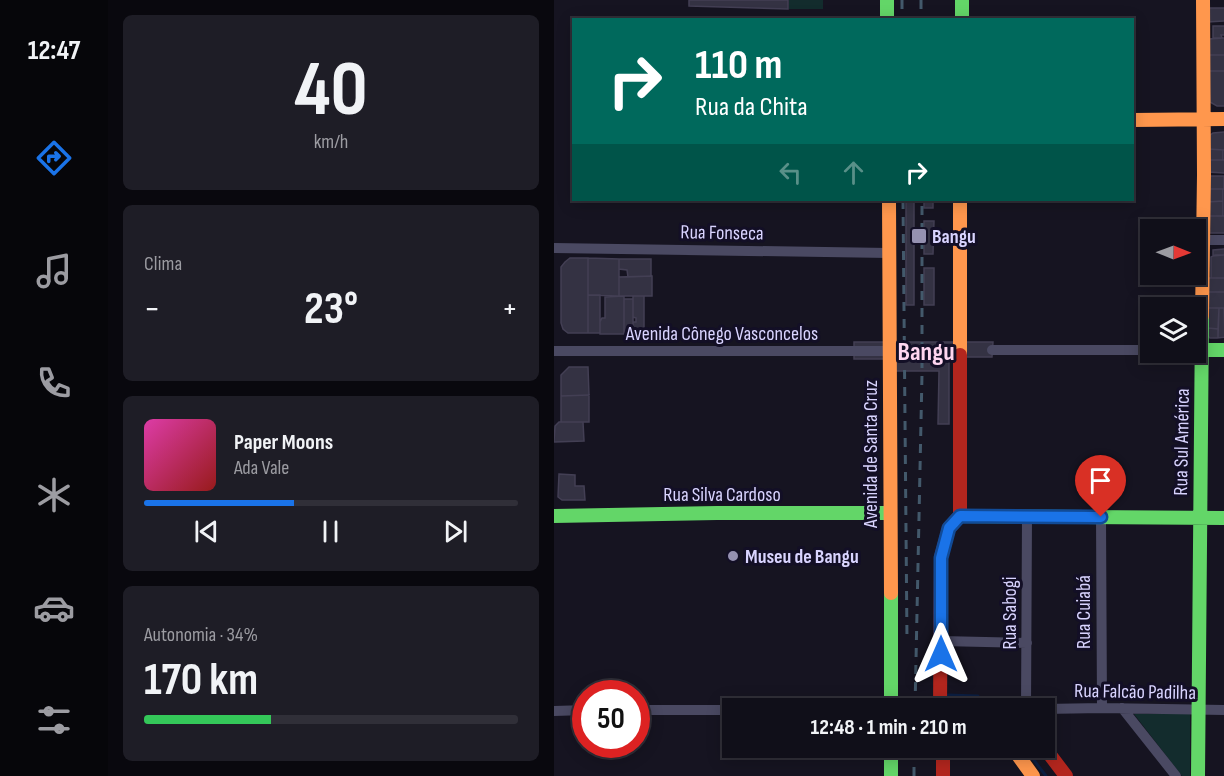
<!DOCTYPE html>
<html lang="pt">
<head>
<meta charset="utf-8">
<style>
	:root { --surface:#100f19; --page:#1e1d26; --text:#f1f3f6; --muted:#9c9ca2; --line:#302f38; --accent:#1a73e8 }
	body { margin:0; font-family:"Sofia Sans Condensed",sans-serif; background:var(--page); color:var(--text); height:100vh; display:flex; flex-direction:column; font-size:22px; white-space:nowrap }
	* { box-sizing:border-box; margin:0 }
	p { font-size:20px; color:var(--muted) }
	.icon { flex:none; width:33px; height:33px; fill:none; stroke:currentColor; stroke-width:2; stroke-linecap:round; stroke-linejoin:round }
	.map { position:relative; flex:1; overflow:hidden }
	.sheet { display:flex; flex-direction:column; gap:15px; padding:15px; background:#09080e; width:446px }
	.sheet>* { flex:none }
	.banner { position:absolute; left:18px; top:18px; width:562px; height:183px; border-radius:0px; box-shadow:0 3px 15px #0003,0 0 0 2px var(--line); background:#00695c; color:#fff; overflow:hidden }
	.needle { width:39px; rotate:91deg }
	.tools { position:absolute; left:586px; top:219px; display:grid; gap:12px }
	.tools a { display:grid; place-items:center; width:66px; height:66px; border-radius:0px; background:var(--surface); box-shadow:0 3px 15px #0003,0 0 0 2px var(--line); font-size:30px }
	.speed { position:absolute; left:18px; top:680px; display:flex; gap:12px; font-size:30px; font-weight:700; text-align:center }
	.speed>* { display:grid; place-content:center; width:78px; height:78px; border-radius:50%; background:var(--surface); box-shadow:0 3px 15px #0003,0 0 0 2px var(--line); line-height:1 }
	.speed .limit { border:9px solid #d22; background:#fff; color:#111 }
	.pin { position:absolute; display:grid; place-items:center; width:51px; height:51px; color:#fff; margin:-62px -26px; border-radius:50% 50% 50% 0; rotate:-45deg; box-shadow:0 0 6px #0007 }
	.pin .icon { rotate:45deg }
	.me { position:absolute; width:66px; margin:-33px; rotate:0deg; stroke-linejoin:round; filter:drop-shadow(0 0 4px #0008) }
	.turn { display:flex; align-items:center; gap:21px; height:126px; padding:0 24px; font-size:27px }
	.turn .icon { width:78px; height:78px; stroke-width:2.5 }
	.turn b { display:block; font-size:42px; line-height:51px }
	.lanes { display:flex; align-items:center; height:57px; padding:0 24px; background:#0003; justify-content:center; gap:30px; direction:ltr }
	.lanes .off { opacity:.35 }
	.big { font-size:45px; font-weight:700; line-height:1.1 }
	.sheet .widget { flex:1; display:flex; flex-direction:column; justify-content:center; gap:9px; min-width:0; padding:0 21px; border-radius:9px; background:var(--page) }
	.sheet .dial { align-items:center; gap:0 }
	.dial b { font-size:78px; line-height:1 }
	.song { display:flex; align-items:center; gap:18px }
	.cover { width:72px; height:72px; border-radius:9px; background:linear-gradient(135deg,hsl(320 70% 55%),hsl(0 70% 35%)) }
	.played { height:6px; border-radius:3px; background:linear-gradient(90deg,var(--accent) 40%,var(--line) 40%) }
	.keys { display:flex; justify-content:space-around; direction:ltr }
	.heat { display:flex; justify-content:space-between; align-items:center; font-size:33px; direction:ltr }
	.charge { height:9px; border-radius:4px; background:linear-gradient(90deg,#34c759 34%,var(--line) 0) }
	.trip { position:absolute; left:168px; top:698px; width:333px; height:60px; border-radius:0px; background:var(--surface); box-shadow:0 3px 15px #0003,0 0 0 2px var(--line); font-weight:700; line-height:60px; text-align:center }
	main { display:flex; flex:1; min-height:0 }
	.tabs { display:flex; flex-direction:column; width:108px; justify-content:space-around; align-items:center; background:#06060a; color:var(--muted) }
	.tabs .icon { width:42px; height:42px }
	.tabs .on { color:var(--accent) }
	.tabs b { font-size:27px; color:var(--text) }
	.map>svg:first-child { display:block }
	.green { fill:#132c2d }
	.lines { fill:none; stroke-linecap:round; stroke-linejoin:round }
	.stream { stroke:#0b1e41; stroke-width:3 }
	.building { fill:#343243; stroke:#433f54; stroke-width:1.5 }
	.street { stroke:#4a4962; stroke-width:10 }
	.fast { stroke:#63d668; stroke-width:14 }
	.slow { stroke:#ff974d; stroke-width:14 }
	.jam { stroke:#b3261e; stroke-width:14 }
	.rail { stroke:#43596b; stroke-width:3; stroke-dasharray:9 8; stroke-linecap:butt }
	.route-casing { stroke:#114b97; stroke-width:15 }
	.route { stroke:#1a73e8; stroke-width:10 }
	.poi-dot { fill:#9591b1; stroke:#130f26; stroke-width:2 }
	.labels { text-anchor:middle; stroke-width:6; stroke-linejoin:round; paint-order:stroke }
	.street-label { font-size:20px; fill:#d9d4ff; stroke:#130f26 }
	.poi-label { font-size:20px; font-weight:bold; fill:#d9d4ff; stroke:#130f26; text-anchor:start }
	.district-label { font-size:26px; font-weight:bold; fill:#ffd6f0; stroke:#130f26 }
</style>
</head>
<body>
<main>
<nav class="tabs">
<b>12:47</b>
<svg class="icon on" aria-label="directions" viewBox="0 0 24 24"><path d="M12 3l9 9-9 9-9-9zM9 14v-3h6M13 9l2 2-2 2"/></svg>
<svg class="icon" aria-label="music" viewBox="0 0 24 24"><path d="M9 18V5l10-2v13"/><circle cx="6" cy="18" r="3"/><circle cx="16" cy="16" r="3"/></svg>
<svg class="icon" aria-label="phone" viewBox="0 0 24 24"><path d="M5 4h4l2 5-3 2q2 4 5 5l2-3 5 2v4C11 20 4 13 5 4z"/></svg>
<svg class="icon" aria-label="climate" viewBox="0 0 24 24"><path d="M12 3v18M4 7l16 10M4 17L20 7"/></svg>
<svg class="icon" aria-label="car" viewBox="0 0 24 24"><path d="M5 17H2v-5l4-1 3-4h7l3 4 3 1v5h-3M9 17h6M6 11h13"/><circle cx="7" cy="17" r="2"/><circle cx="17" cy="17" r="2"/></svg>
<svg class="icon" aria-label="filters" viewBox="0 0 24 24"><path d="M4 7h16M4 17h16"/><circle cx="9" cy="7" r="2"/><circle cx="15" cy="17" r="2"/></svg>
</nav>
<section class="sheet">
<div class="widget dial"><b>40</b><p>km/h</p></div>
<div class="widget"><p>Clima</p>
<div class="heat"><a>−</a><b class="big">23°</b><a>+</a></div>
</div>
<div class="widget">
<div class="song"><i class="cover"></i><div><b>Paper Moons</b><p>Ada Vale</p></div></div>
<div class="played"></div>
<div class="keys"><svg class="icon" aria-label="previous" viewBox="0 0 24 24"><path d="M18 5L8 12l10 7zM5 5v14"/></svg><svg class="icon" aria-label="pause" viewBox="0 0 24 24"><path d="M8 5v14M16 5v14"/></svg><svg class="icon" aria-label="next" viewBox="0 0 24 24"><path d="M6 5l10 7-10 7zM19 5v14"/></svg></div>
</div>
<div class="widget"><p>Autonomia · 34%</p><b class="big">170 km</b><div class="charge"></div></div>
</section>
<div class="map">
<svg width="671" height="776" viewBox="0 0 671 776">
	<rect width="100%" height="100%" fill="#161421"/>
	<path class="green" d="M235,0H269V9H235Z
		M580,714H636V776H628Z"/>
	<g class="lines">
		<path class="stream" d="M394,695L424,696
			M470,747L492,776"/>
	</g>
	<path class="building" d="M135,0H234V9L135,6Z
		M654,8H671V21L654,22Z
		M659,26H671V35H667L668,38H659Z
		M671,38V55H655V39Z
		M655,55H671V71H654Z
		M654,71H671V106H663L656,102Z
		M671,132V150L654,149L655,136L659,133Z
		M655,149L669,150V160H655Z
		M655,160H671V173L654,172Z
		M655,176H670V189H654Z
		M654,189H669V201L654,202Z
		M352,200H360V305H352Z
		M370,200H379V208H370Z
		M669,201V216H653V202Z
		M653,216H671V233H656Z
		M370,221H380L379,254H370Z
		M671,249V255L659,256V250Z
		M661,255H671V278H657V257Z
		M16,258H34V333H14L9,329L7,323V267L11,262Z
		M34,258L65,259V296L34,295Z
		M65,259H97V276L74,277L73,270L65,269Z
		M370,268H380V305H370Z
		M98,276V296H65V277Z
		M654,278H671V292H653Z
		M653,292H671V308H654Z
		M34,295H46V333H34Z
		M70,296V334H46V322L48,318H51V297Z
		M79,296H90V335H79V322H82V318L79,317Z
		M70,299H79V332H70Z
		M654,308H665L664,329L654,328Z
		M665,308H670L671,337L664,338Z
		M654,328L664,329V338H656L654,336Z
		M300,342H439L438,357H395V424H384L385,371H341V359H300Z
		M15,367H34L35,395L7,396V375Z
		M35,395V422H7V396Z
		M5,422H29L30,441L0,442L1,426Z
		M5,474L21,475V486H30L31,500H8L4,497Z"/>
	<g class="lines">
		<path class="street" d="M650,240H671
			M0,248L335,253
			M438,350H597
			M0,351H335
			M547,517L548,708
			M387,641L473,643
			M472,708L473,517
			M568,708L622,776
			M490,709L548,708L671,710
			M82,710H178
			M0,711L32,710"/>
		<path class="fast" d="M333,0V20
			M408,0V20
			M647,350H671
			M0,516L163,513H336
			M406,516L671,518
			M337,593V708
			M337,747V776
			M644,776L648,316"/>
		<path class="slow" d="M579,120L671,119
			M335,200L337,593
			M406,200V355
			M648,316L650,175L649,0
			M458,747L479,776"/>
		<path class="jam" d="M386,708L387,557L395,528L406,516V355
			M389,747V776
			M490,747L512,776"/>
		<path class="rail" d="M348,0V20
			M367,0V20
			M349,200L353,640
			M361,708L368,374V200
			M360,776V747"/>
	</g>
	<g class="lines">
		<g class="route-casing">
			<path id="route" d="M387,654V558L395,528L406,516L547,517"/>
		</g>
		<use href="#route" class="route"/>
	</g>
	<g class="poi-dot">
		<rect x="357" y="228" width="16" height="16" rx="3"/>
		<circle cx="179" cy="556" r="6"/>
	</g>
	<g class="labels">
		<g class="street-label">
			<text transform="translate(168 232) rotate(1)" y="7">Rua Fonseca</text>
			<text x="168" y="340">Avenida Cônego Vasconcelos</text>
			<text transform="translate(627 442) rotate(-89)" y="7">Rua Sul América</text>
			<text transform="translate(316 454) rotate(-90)" y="7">Avenida de Santa Cruz</text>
			<text x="168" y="501">Rua Silva Cardoso</text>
			<text transform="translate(529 612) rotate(-90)" y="7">Rua Cuiabá</text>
			<text transform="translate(455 613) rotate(-90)" y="7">Rua Sabogi</text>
			<text transform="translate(581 691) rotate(1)" y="7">Rua Falcão Padilha</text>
		</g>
		<g class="poi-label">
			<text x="378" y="243">Bangu</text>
			<text x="191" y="563">Museu de Bangu</text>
		</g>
		<g class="district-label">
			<text x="372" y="360">Bangu</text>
		</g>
	</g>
</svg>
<div class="tools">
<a><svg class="needle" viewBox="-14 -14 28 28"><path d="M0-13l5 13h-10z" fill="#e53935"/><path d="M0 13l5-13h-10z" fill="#9c9ca2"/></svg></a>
<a><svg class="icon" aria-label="layers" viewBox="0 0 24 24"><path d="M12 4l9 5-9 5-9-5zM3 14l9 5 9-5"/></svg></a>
</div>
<div class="speed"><div class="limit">50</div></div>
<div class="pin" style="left:547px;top:517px;background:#d93025"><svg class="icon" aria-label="arrive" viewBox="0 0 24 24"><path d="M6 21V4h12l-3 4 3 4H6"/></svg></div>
<svg class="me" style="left:387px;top:654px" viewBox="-20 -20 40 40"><path d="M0-17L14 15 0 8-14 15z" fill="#1a73e8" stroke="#fff" stroke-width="4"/></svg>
<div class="trip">12:48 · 1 min · 210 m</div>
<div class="banner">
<div class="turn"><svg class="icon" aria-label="right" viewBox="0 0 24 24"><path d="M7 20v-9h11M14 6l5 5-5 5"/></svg><div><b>110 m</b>Rua da Chita</div></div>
<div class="lanes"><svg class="icon off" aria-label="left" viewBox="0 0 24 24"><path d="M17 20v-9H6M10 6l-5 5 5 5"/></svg><svg class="icon off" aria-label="ahead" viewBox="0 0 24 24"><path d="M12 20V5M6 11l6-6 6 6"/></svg><svg class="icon" aria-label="right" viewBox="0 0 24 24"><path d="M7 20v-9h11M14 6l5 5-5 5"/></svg></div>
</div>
</div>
</main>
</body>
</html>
